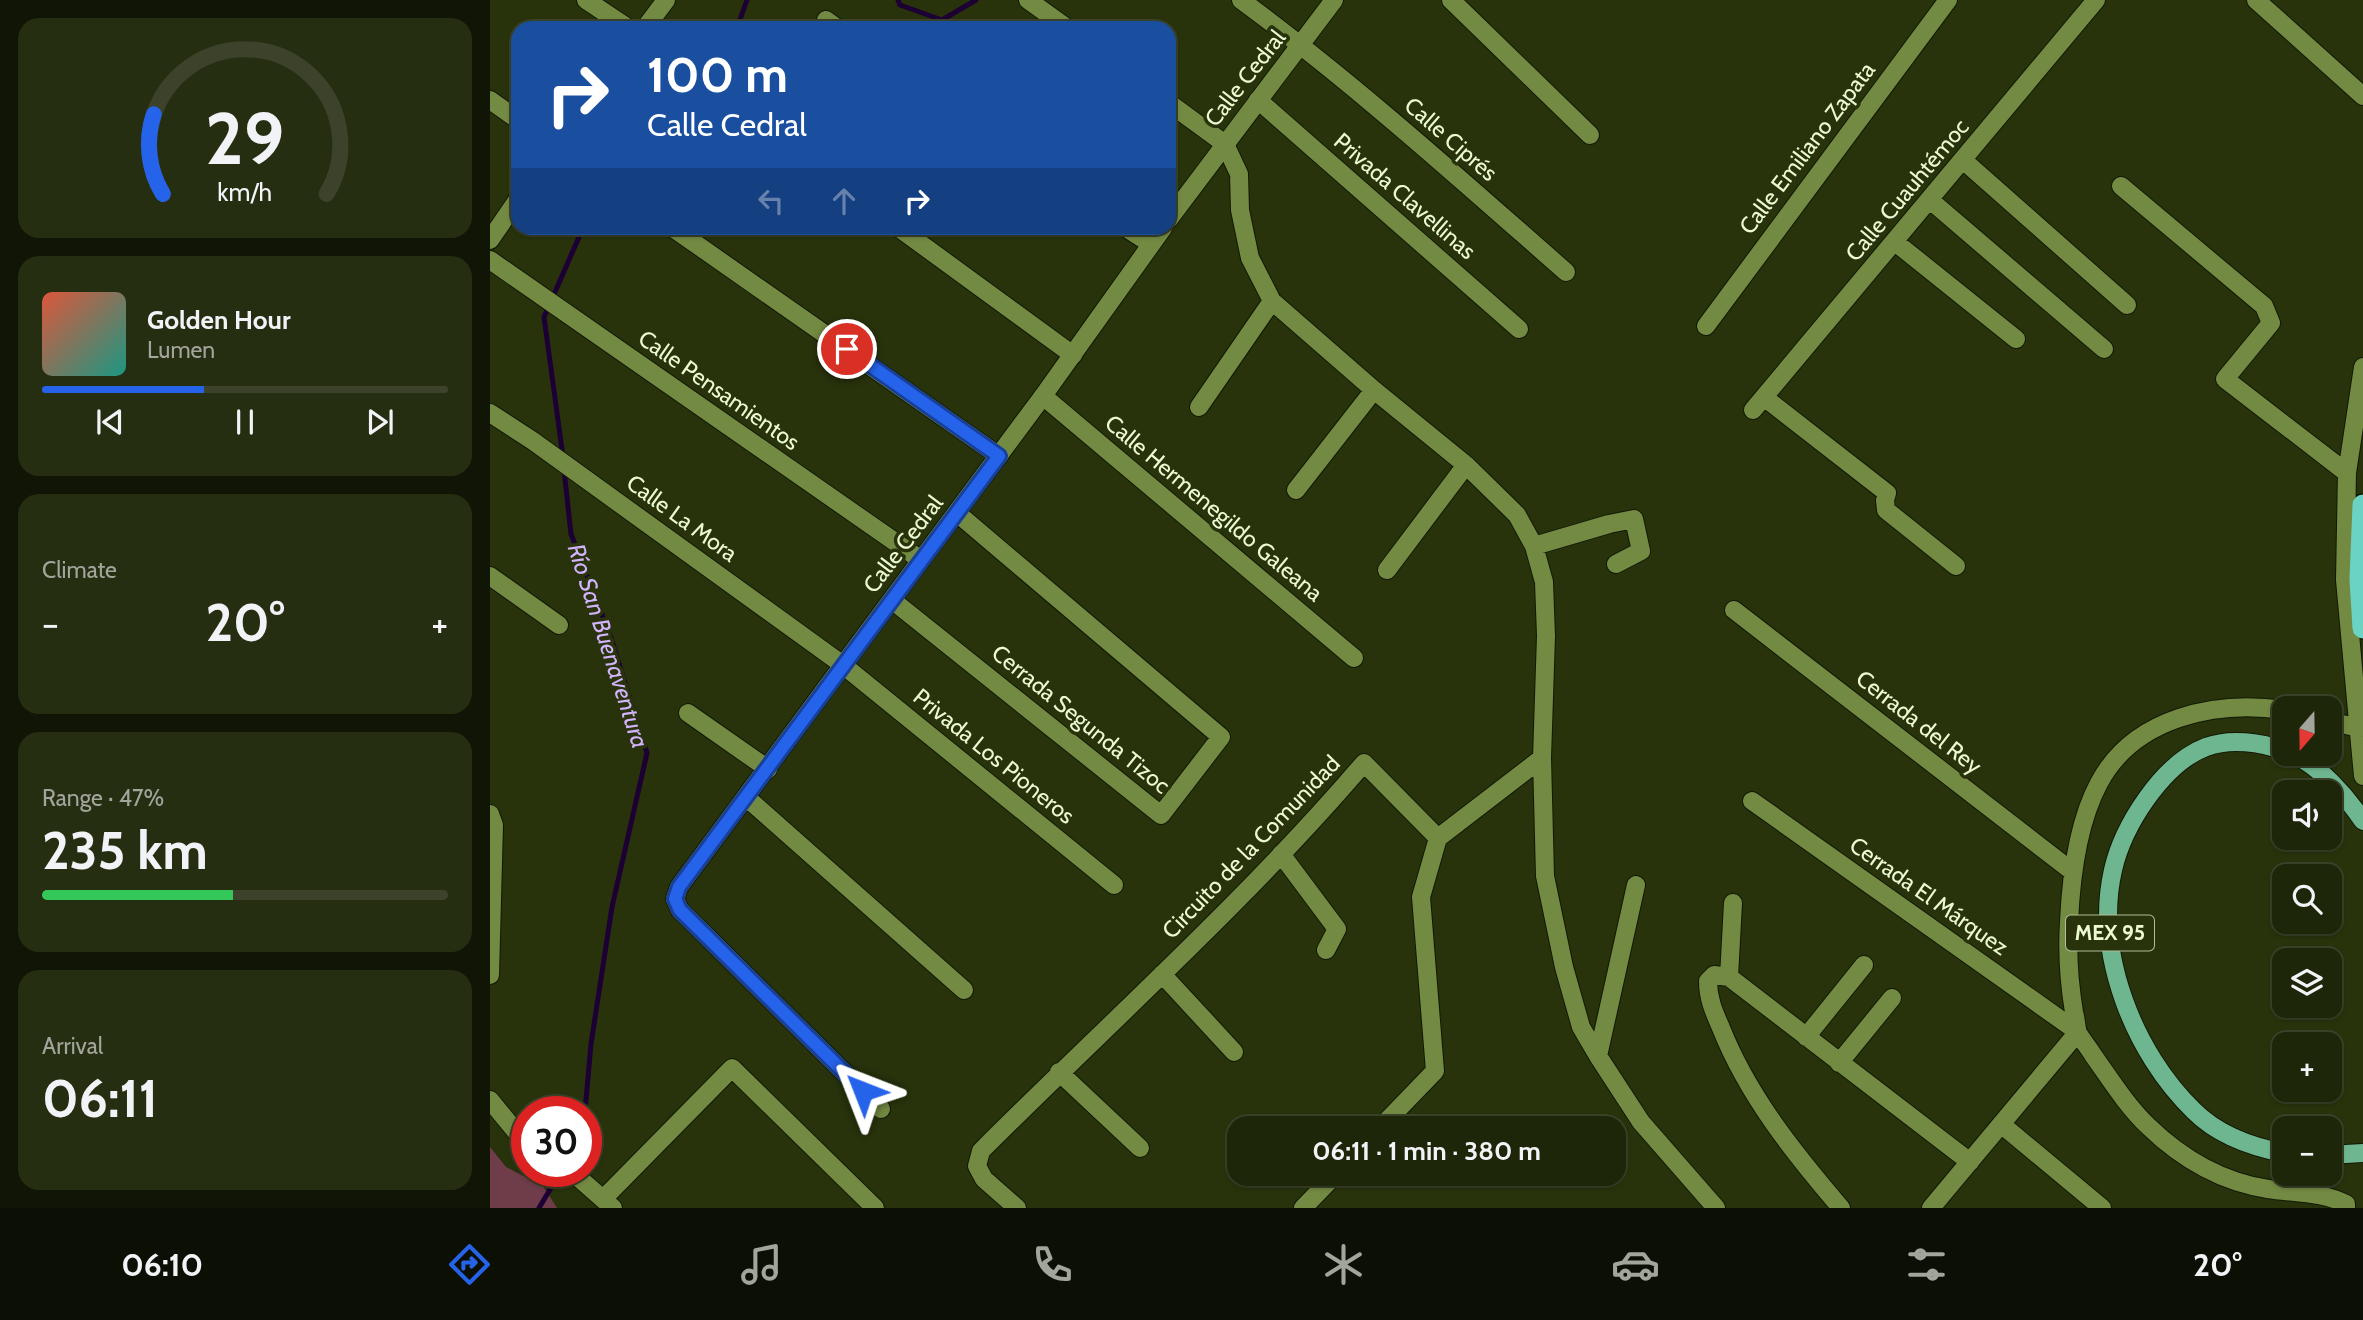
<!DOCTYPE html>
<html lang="en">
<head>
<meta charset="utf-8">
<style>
	:root { --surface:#1e2609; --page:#262e12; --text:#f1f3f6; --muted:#a1a59c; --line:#3c432a; --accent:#2563eb }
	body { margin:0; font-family:Cabin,sans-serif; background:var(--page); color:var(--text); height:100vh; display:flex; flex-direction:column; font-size:26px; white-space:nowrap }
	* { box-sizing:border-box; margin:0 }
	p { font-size:23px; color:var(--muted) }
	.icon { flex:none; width:38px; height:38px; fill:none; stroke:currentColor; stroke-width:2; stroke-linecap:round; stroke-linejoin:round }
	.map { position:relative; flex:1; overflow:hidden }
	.side { display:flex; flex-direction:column; gap:18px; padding:18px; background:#101505; width:490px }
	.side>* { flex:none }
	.banner { position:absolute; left:21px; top:21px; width:665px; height:214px; border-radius:21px; box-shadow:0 2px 5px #0004,0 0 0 2px var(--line); background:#1a4fa0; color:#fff; overflow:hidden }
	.needle { width:46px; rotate:200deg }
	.buttons { position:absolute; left:1782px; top:696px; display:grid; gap:14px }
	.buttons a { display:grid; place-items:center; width:70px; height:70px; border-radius:14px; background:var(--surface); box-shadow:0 2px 5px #0004,0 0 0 2px var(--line); font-size:35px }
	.speed { position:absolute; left:21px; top:1096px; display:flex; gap:14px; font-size:35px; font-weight:700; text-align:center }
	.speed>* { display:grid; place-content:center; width:91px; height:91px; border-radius:50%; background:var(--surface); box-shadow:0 2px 5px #0004,0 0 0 2px var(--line); line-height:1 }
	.speed .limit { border:10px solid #d22; background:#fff; color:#111 }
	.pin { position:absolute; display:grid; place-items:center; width:60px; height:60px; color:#fff; margin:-30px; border:4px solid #fff; border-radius:50%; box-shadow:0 2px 7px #0007 }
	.me { position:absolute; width:77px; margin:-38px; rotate:315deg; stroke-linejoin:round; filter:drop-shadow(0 0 5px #0008) }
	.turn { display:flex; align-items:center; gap:24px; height:147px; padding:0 21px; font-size:32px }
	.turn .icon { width:91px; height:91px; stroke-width:2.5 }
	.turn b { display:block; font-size:49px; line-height:60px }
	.lanes { display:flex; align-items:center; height:66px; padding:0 21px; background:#0003; justify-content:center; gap:35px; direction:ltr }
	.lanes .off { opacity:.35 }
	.big { font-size:52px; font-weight:700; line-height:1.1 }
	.side .tile { flex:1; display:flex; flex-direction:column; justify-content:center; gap:10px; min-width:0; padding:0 24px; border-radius:21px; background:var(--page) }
	.side .dial { align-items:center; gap:0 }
	.dial svg { height:182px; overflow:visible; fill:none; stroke:var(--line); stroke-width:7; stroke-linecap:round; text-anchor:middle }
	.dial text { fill:var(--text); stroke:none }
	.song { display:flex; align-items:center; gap:21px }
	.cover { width:84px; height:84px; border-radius:10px; background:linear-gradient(135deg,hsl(10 70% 55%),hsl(170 70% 35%)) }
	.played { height:7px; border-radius:4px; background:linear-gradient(90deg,var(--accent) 40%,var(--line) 40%) }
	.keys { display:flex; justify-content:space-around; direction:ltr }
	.heat { display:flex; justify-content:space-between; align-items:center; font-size:38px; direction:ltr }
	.charge { height:10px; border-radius:5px; background:linear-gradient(90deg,#34c759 47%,var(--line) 0) }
	.trip { position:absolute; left:737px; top:1116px; width:399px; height:70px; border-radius:21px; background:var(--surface); box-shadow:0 2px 5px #0004,0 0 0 2px var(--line); font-weight:700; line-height:70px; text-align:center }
	.tabs { display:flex; height:112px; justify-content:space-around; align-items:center; background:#0c0f04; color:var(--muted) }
	.tabs .icon { width:49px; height:49px }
	.tabs .active { color:var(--accent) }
	.tabs b { font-size:32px; color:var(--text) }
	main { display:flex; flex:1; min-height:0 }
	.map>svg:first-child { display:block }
	.green { fill:#6f3c4a }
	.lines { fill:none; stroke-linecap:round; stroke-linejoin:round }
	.stream { stroke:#1c0034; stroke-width:5 }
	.street-casing { stroke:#121904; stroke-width:20 }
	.secondary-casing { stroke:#121904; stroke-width:20 }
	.primary-casing { stroke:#121904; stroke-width:20 }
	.highway-casing { stroke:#121904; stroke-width:24 }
	.street { stroke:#738a42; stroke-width:18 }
	.secondary { stroke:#738a42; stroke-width:18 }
	.primary { stroke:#6eb690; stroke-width:18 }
	.highway { stroke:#6bd3c4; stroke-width:21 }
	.route-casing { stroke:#184099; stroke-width:18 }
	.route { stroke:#2563eb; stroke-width:12 }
	.labels { text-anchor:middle; stroke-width:7; stroke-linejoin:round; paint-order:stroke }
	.shield { fill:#28330c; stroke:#b1be98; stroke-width:2 }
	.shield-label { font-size:21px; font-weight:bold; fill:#ecfad4 }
	.street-label { font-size:23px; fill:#ecfad4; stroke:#28330c }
	.water-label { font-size:24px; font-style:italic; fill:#d3b4fc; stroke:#28330c }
</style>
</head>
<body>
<main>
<section class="side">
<div class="tile dial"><svg viewBox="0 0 100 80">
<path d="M14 69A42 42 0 1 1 86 69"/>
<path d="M14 69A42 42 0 0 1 10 34" stroke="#2563eb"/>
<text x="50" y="56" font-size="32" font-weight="700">29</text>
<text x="50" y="72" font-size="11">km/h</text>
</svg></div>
<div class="tile">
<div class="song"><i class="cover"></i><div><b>Golden Hour</b><p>Lumen</p></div></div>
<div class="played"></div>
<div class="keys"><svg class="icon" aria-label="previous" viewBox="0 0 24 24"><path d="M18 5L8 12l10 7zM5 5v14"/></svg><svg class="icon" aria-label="pause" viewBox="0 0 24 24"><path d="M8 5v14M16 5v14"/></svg><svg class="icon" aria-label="next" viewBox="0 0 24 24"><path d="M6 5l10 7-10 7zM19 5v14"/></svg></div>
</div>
<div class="tile"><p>Climate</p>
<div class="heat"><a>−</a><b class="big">20°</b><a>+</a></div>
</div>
<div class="tile"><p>Range · 47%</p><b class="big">235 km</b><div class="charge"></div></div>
<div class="tile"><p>Arrival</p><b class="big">06:11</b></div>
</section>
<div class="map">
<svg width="1873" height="1208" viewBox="0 0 1873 1208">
	<rect width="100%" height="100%" fill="#28330c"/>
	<path class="green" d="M0,1147L16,1167L53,1186L67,1208H0Z"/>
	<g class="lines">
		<path class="stream" d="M408,0L410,5L452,20L486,0
			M247,28L257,0
			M73,457L54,317L93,228
			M74,470L81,534L121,638L157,753L122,907L101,1044L95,1111
			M49,1208L71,1171"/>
		<g class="street-casing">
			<path id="street" d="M96,0L138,28
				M538,0L577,28
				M751,0C865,84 970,179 1076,272
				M961,0L1100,135
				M1766,0L1873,96
				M336,20L347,28
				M155,28L176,0
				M0,100L28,120
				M768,100L1029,329
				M679,103L735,144L749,174L750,210L760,258L782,301L884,390L976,465L1027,515L1044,546L1054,582L1056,636L1052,758L1055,876L1074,967L1091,1027L1108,1056L1151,1122L1226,1208
				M1473,160L1637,305
				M1631,186L1774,306L1781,323L1735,379L1857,473
				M1440,200L1614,349
				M183,228L509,456
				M409,228L583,355
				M636,228L661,244
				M0,240L28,199
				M1405,242L1526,339
				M0,260L431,560
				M1216,326L1458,0
				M1873,367L1857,473L1855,580L1873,776
				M553,396L864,658
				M1275,398L1397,493L1395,500L1396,510L1466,566
				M709,407L782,301
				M1263,410L1606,0
				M806,490L884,390
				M1044,546L1119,524L1144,519L1151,551L1126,564
				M897,570L976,465
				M0,576L69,625
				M402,600L671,815L731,737L467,513
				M1244,610L1583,872
				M1794,710C1726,700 1644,717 1609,783C1588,822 1581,878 1579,922C1577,953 1579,982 1584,1012C1586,1018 1586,1027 1588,1033C1592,1040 1599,1048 1603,1055C1620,1079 1637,1106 1658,1126C1691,1158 1732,1182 1778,1189C1804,1193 1833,1192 1856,1204V1208
				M198,713L278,769
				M1839,721L1869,728
				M257,798L474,990
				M1262,801L1588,1032L1441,1208
				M0,814L4,825L0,975
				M948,838L1052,758
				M791,854L847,929L836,950
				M672,974L744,1052
				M1239,977L1243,903
				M1316,1037L1374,965
				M1108,1056L1146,885
				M1349,1063L1402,998
				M569,1072L650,1148
				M0,1100L37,1145
				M391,1109L190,910L185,899L189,887L353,665L624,885
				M1511,1124L1612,1208
				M81,1171L123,1208
				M113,1199L242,1068L385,1208
				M527,1208L494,1179L487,1166L491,1151C619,1023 756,901 874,763L948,838L931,897L945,1071L889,1129
				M813,1208L846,1174
				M1351,1208C1304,1153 1258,1096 1231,1028C1224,1012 1218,999 1218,981L1224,975L1239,977L1480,1162"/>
		</g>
		<g class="secondary-casing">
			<path id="secondary" d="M679,219L844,0
				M0,413L43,441L353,665L553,396L673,228"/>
		</g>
		<g class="primary-casing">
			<path id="primary" d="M1794,751C1771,742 1740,738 1716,747C1672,764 1633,826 1623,870C1604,953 1644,1053 1704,1111C1727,1134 1762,1147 1794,1153
				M1802,754C1830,766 1856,796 1873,821
				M1839,1155L1873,1153"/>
		</g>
		<g class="highway-casing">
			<path id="highway" d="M1873,505L1870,579L1873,628"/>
		</g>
		<use href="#street" class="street"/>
		<use href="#secondary" class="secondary"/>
		<use href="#primary" class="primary"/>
		<use href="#highway" class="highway"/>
	</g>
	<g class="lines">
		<g class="route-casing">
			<path id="route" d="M357,349L509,456L189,887L185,899L190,910L373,1091"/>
		</g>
		<use href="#route" class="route"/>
	</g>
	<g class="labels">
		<rect class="shield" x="1576" y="915.5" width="88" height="35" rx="5"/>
		<g class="shield-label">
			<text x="1620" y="940">MEX 95</text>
		</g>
		<g class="street-label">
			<text transform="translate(755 78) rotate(-52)" y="8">Calle Cedral</text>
			<text transform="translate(961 139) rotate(41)" y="8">Calle Ciprés</text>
			<text transform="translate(1317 148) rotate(-53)" y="8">Calle Emiliano Zapata</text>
			<text transform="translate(1417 190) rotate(-50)" y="8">Calle Cuauhtémoc</text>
			<text transform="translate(915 196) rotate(41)" y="8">Privada Clavellinas</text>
			<text transform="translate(229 390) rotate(35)" y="8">Calle Pensamientos</text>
			<text transform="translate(724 508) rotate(40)" y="8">Calle Hermenegildo Galeana</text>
			<text transform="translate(192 518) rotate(36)" y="8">Calle La Mora</text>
			<text transform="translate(413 544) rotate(-53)" y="8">Calle Cedral</text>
			<text transform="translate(591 719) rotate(39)" y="8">Cerrada Segunda Tizoc</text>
			<text transform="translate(1429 722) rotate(38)" y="8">Cerrada del Rey</text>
			<text transform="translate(504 756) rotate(39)" y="8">Privada Los Pioneros</text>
			<text transform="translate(761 847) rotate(-46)" y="8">Circuito de la Comunidad</text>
			<text transform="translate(1439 896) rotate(35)" y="8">Cerrada El Márquez</text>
		</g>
		<g class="water-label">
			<text transform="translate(118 646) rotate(72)" y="8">Río San Buenaventura</text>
		</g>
	</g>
</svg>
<div class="buttons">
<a><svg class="needle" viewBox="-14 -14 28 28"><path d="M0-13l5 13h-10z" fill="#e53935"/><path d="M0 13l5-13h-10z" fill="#a1a59c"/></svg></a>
<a><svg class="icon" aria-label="sound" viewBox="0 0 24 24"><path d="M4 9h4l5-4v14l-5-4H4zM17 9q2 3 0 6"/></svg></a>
<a><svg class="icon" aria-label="search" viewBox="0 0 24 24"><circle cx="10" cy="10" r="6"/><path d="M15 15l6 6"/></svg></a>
<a><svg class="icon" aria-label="layers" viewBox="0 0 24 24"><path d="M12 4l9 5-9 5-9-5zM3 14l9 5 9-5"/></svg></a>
<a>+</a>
<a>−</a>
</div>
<div class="speed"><div class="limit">30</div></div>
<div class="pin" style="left:357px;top:349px;background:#d93025"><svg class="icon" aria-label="arrive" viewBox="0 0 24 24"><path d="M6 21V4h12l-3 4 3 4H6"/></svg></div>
<svg class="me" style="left:373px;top:1091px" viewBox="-20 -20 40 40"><path d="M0-17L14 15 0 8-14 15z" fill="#2563eb" stroke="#fff" stroke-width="4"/></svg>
<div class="trip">06:11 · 1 min · 380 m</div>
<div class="banner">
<div class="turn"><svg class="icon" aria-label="right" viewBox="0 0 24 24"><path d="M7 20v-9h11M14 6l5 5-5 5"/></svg><div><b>100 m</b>Calle Cedral</div></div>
<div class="lanes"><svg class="icon off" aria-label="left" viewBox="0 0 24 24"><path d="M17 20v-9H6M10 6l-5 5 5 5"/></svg><svg class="icon off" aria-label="ahead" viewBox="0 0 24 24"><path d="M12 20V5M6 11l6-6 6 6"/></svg><svg class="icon" aria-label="right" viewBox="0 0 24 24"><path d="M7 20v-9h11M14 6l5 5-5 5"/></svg></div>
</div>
</div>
</main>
<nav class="tabs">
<b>06:10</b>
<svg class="icon active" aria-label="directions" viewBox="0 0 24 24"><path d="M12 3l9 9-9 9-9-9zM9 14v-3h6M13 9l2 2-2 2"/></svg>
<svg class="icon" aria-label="music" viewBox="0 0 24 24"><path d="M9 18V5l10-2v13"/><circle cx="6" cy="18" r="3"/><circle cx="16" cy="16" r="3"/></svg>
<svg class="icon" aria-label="phone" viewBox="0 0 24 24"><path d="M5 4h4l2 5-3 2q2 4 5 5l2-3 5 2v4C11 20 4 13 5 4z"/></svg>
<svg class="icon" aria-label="climate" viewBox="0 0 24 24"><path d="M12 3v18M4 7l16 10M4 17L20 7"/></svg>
<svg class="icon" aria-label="car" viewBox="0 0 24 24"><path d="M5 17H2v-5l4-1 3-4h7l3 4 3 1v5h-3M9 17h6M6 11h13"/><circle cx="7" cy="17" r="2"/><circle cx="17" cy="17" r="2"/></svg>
<svg class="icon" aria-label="filters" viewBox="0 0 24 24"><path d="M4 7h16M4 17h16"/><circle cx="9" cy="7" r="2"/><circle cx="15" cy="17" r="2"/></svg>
<b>20°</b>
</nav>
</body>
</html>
